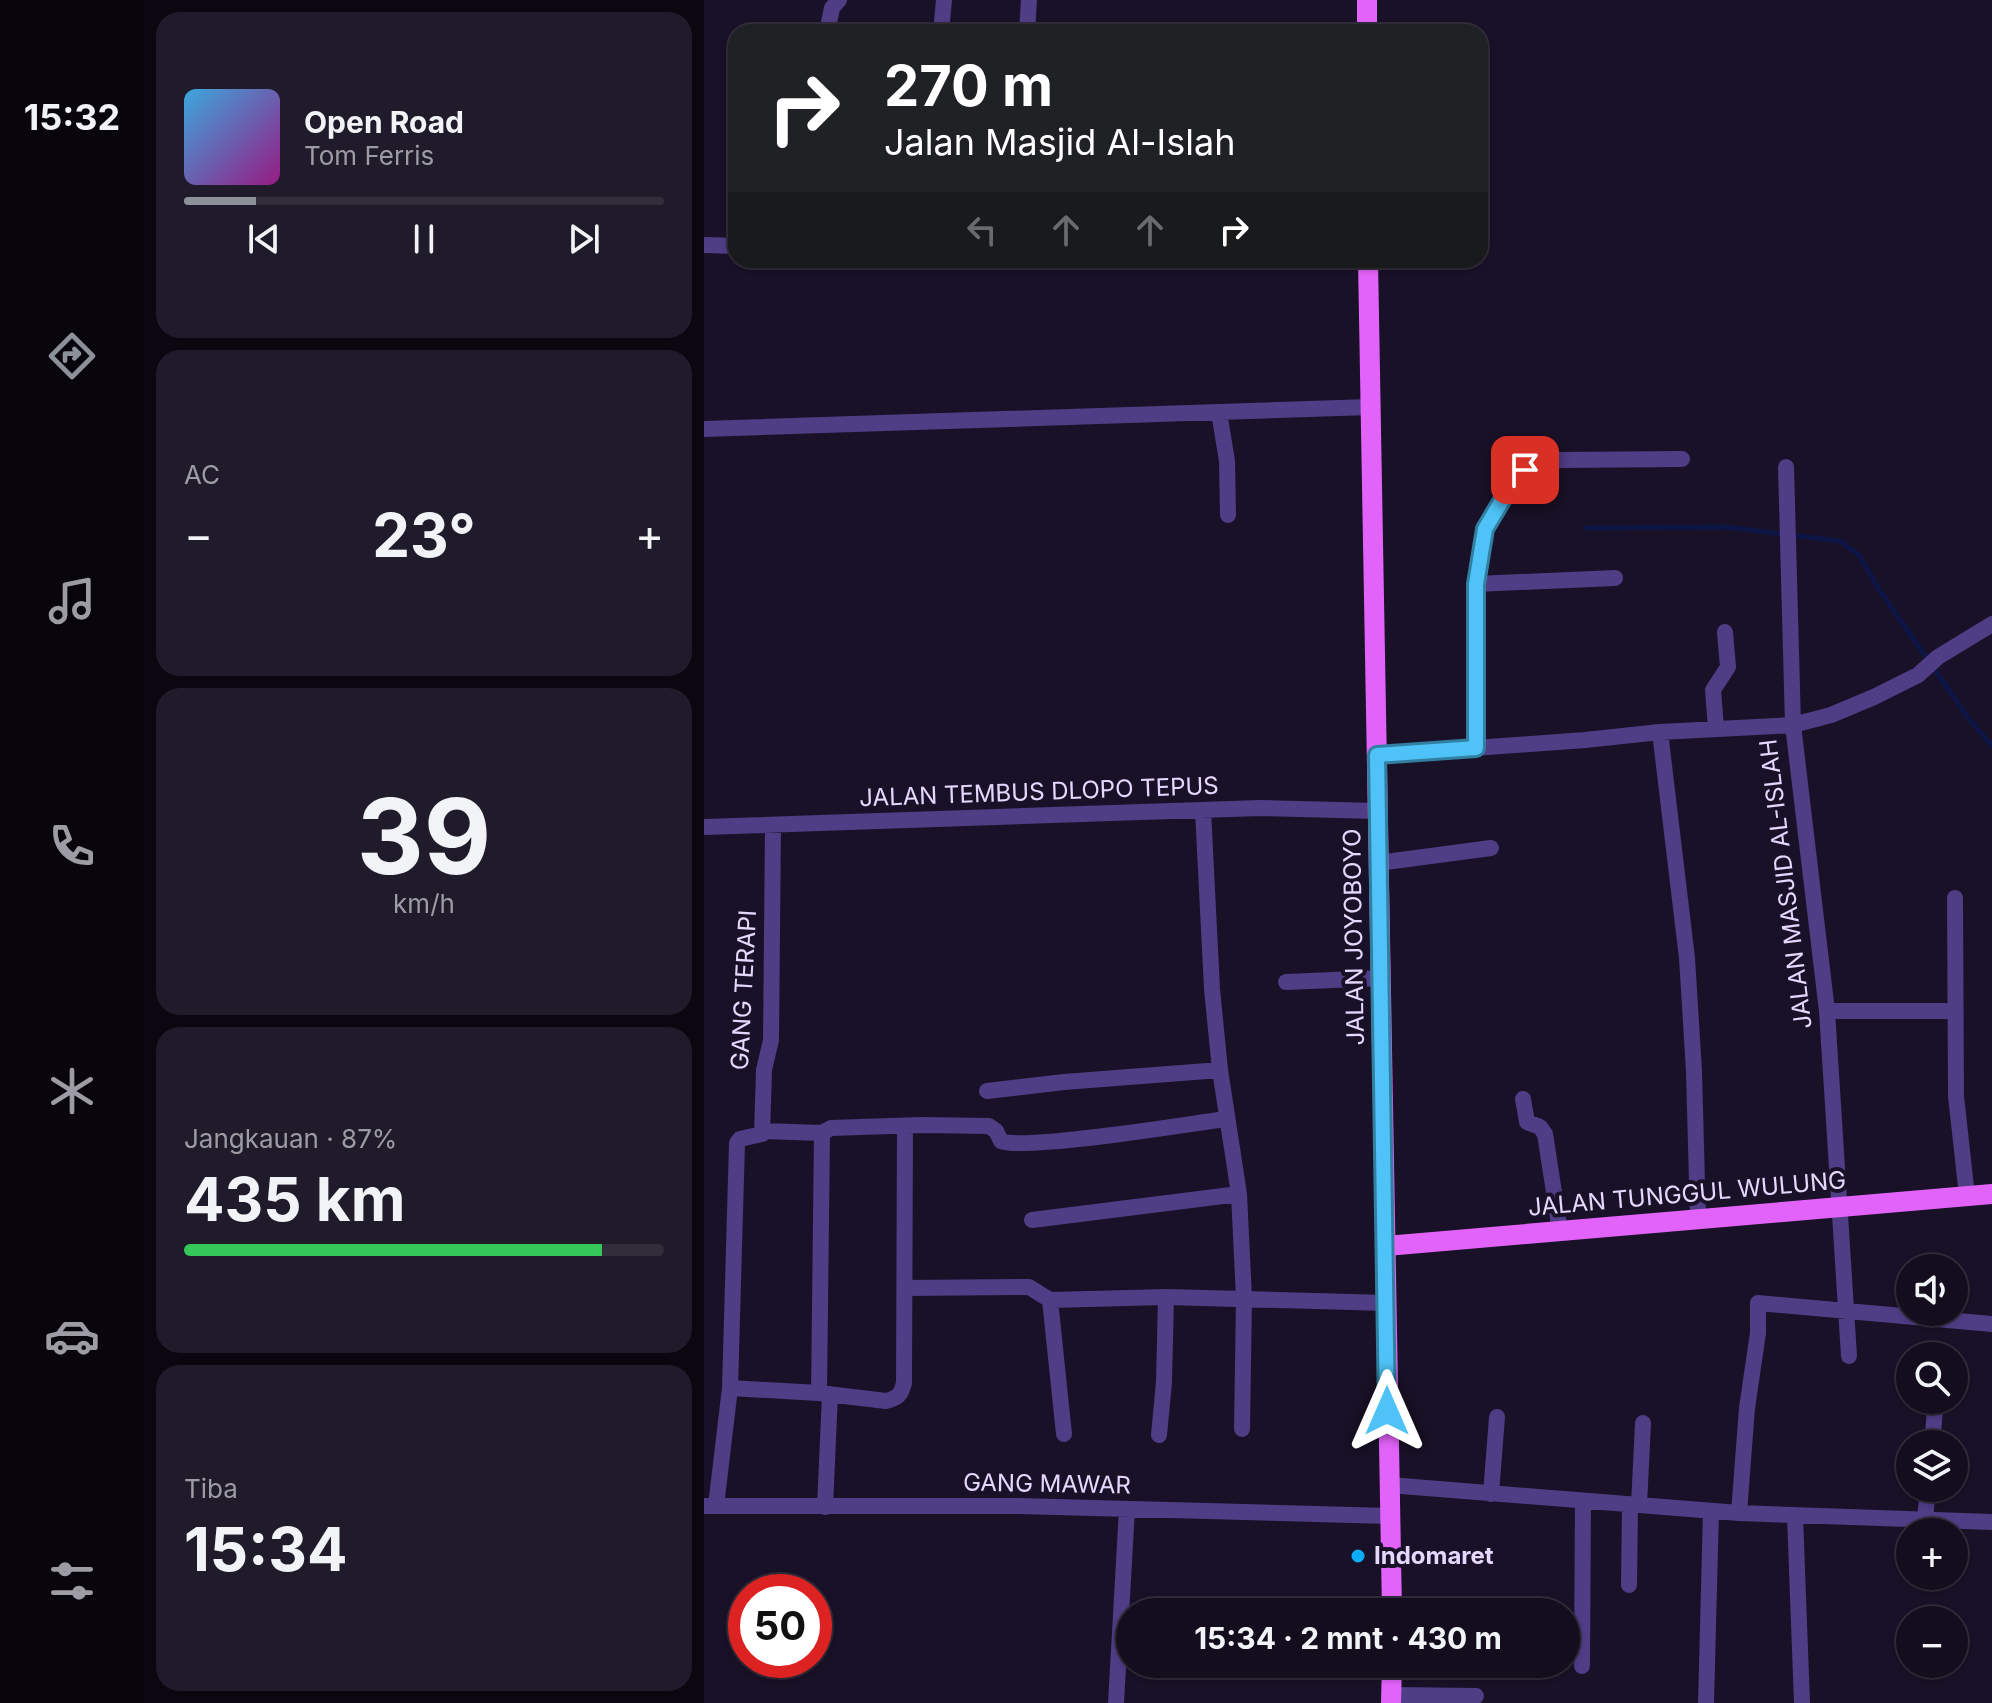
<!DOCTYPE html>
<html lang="id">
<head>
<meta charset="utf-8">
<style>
	:root { --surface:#130d1d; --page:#201b2a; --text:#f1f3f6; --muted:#9d9ca4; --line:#322d3b; --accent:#8c9099 }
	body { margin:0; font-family:Inter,sans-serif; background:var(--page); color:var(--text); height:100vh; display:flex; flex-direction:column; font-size:30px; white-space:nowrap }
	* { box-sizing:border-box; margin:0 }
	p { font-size:26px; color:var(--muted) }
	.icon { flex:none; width:44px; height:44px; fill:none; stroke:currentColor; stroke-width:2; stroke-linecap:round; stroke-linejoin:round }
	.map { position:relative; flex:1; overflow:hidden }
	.sheet { display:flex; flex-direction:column; gap:12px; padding:12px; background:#0a0710; width:560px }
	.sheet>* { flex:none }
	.top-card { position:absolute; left:24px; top:24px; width:760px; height:244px; border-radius:24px; box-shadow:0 2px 6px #0004,0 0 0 2px var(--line); background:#202124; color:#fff; overflow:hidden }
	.controls { position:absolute; left:1192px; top:1254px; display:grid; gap:16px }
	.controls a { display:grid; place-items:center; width:72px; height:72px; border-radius:50%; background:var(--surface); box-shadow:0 2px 6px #0004,0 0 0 2px var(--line); font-size:40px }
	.speed { position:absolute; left:24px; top:1574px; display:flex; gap:16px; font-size:40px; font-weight:700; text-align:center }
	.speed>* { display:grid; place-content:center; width:104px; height:104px; border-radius:50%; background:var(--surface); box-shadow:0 2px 6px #0004,0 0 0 2px var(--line); line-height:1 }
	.speed .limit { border:12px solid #d22; background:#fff; color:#111 }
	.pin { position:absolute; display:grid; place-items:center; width:68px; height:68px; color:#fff; margin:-34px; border-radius:16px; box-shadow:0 4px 12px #0006 }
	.me { position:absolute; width:88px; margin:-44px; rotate:0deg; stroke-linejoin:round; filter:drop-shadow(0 0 6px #0008) }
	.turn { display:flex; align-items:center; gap:28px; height:168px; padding:0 24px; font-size:36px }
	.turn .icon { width:104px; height:104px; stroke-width:2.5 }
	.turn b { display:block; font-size:56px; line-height:68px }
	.lanes { display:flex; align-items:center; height:76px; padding:0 24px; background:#0003; justify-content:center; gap:40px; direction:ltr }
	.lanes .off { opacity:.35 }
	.big { font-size:60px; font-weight:700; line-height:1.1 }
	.sheet .widget { flex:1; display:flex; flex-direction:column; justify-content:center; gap:12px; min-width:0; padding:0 28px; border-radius:24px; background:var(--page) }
	.sheet .dial { align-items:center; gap:0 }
	.dial b { font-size:104px; line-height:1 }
	.song { display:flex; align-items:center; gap:24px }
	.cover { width:96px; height:96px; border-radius:12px; background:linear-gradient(135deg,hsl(200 70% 55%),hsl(310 70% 35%)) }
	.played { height:8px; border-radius:4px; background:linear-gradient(90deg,var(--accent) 15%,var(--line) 15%) }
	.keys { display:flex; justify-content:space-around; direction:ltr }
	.heat { display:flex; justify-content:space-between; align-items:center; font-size:44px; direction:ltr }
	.charge { height:12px; border-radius:6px; background:linear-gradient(90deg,#34c759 87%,var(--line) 0) }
	.trip { position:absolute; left:412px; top:1598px; width:464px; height:80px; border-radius:40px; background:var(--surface); box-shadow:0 2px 6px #0004,0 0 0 2px var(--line); font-weight:700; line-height:80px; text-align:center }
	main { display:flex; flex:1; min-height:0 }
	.dock { display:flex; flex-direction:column; width:144px; justify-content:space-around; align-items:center; background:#08050c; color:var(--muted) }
	.dock .icon { width:56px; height:56px }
	.dock .on { color:var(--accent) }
	.dock b { font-size:36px; color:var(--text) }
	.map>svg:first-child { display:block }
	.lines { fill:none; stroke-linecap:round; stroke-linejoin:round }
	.stream { stroke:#0c1545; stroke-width:5 }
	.minor { stroke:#4f3d85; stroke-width:16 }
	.major { stroke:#e263fa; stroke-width:20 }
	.route-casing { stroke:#337fa1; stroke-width:20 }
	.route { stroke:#4fc3f7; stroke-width:14 }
	.poi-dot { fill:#0badf7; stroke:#191127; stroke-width:3 }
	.labels { text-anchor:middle; stroke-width:8; stroke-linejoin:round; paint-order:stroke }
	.street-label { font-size:24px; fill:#e4d8fe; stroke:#191127 }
	.poi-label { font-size:24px; font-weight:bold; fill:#e4d8fe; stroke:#191127; text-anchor:start }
</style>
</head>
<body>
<main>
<nav class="dock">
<b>15:32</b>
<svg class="icon on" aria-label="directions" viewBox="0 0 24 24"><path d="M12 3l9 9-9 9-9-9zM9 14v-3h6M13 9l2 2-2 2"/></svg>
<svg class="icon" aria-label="music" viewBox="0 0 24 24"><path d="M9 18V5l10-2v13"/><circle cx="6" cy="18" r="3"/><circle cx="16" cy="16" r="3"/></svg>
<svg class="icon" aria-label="phone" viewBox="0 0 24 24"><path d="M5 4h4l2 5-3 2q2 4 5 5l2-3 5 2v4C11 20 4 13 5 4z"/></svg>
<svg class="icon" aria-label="climate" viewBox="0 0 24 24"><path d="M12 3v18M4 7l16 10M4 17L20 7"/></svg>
<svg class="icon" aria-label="car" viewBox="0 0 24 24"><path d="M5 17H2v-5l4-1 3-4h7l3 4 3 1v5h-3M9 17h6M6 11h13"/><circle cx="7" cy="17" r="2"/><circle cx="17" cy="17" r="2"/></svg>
<svg class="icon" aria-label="filters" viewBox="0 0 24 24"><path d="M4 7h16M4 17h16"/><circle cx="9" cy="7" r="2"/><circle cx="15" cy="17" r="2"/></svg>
</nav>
<section class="sheet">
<div class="widget">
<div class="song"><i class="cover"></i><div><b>Open Road</b><p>Tom Ferris</p></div></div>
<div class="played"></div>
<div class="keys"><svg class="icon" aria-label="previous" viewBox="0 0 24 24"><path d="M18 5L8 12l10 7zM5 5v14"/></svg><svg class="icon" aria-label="pause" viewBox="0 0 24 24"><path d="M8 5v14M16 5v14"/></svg><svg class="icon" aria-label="next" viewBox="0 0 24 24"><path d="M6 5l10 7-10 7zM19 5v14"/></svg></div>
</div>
<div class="widget"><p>AC</p>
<div class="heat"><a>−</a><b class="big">23°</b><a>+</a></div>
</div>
<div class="widget dial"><b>39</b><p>km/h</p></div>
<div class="widget"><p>Jangkauan · 87%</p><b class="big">435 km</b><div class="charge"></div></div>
<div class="widget"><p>Tiba</p><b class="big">15:34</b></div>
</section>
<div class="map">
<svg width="1288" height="1703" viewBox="0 0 1288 1703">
	<rect width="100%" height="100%" fill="#191127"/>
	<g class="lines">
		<path class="stream" d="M882,528L1021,527L1136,541L1155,555L1176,591L1265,719L1288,746"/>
		<path class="minor" d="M123,32L128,8L135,0
			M237,32L240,0
			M323,32L325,0
			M0,245L32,246
			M617,260L664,261
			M515,412L523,461L524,515
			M0,429L666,407
			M1082,467L1089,725L1127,715L1170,697L1214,675L1234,657L1288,624
			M772,584L911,578
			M1012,728L1009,690L1024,667L1021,632
			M956,732L983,958L990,1071L994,1220
			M772,748V584L781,529L800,497L821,470L856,460L978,459
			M673,755L881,740L956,732L1089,725L1123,1011L1145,1356
			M499,810L508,989L516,1070L535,1194L540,1298L538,1429
			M0,827L556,808L673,811
			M674,863L787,848
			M1251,898L1252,1096L1263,1196
			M582,982L677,978
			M1123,1011H1250
			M283,1091L360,1082L516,1070
			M819,1099L823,1122L836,1127L841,1134L856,1231
			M58,1131L118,1133
			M328,1220L535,1194
			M201,1288L325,1287L346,1300L462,1297L683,1303
			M346,1300L360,1434
			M26,1388L115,1393L182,1401C194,1398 197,1395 200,1383L201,1126
			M115,1393L118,1133L127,1128L217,1125L285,1126L292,1131L297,1141C321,1151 484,1124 522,1119
			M455,1435L460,1382L462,1297
			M1228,1444L1231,1410
			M685,1485L1035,1513L1288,1522
			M787,1494L793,1417
			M935,1505L939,1423
			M0,1506H315L685,1516
			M12,1506L26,1388L33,1143L36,1139L58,1134L60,1070L67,1040L69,826
			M121,1507L126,1394
			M1035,1513L1043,1408L1054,1333V1303L1288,1324
			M1091,1516L1098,1703
			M1221,1520L1224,1488
			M925,1585L926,1505
			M878,1666L879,1501
			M688,1695L772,1696
			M412,1703L423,1509
			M1002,1703L1007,1511"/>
		<path class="major" d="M663,0V32
			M664,260L688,1612
			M682,1246L1288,1194
			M687,1703L688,1664"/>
	</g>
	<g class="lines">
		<g class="route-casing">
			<path id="route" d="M683,1411L673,755L772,748V584L781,529L800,497L821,470"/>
		</g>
		<use href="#route" class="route"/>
	</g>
	<circle class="poi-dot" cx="654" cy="1556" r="8"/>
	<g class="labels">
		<g class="street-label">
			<text transform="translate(335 792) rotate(-2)" y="8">JALAN TEMBUS DLOPO TEPUS</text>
			<text transform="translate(1082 884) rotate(-97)" y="8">JALAN MASJID AL-ISLAH</text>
			<text transform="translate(650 937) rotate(-91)" y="8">JALAN JOYOBOYO</text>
			<text transform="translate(40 990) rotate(-87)" y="8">GANG TERAPI</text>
			<text transform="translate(983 1194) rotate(-5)" y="8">JALAN TUNGGUL WULUNG</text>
			<text transform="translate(343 1484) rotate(1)" y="8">GANG MAWAR</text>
		</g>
		<g class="poi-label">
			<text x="670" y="1564">Indomaret</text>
		</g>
	</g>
</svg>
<div class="controls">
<a><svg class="icon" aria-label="sound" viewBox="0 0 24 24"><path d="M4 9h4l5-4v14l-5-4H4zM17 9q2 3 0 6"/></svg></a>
<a><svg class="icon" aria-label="search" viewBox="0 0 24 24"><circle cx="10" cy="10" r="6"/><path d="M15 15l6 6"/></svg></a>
<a><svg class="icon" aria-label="layers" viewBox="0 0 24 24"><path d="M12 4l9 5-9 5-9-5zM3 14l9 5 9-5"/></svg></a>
<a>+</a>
<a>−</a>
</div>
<div class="speed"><div class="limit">50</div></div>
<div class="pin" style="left:821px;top:470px;background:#d93025"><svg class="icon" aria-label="arrive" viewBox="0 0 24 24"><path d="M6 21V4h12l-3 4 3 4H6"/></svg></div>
<svg class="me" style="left:683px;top:1411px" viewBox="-20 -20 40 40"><path d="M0-17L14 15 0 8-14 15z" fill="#4fc3f7" stroke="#fff" stroke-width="4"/></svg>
<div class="trip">15:34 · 2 mnt · 430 m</div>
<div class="top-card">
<div class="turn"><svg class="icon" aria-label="right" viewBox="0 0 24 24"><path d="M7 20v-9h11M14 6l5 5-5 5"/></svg><div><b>270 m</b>Jalan Masjid Al-Islah</div></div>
<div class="lanes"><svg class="icon off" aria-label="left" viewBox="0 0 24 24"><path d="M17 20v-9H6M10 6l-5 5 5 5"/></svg><svg class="icon off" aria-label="ahead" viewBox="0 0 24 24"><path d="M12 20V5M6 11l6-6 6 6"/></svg><svg class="icon off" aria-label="ahead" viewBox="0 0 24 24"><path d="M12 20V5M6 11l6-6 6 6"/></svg><svg class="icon" aria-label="right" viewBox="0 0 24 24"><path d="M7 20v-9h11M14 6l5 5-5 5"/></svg></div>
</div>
</div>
</main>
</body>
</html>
